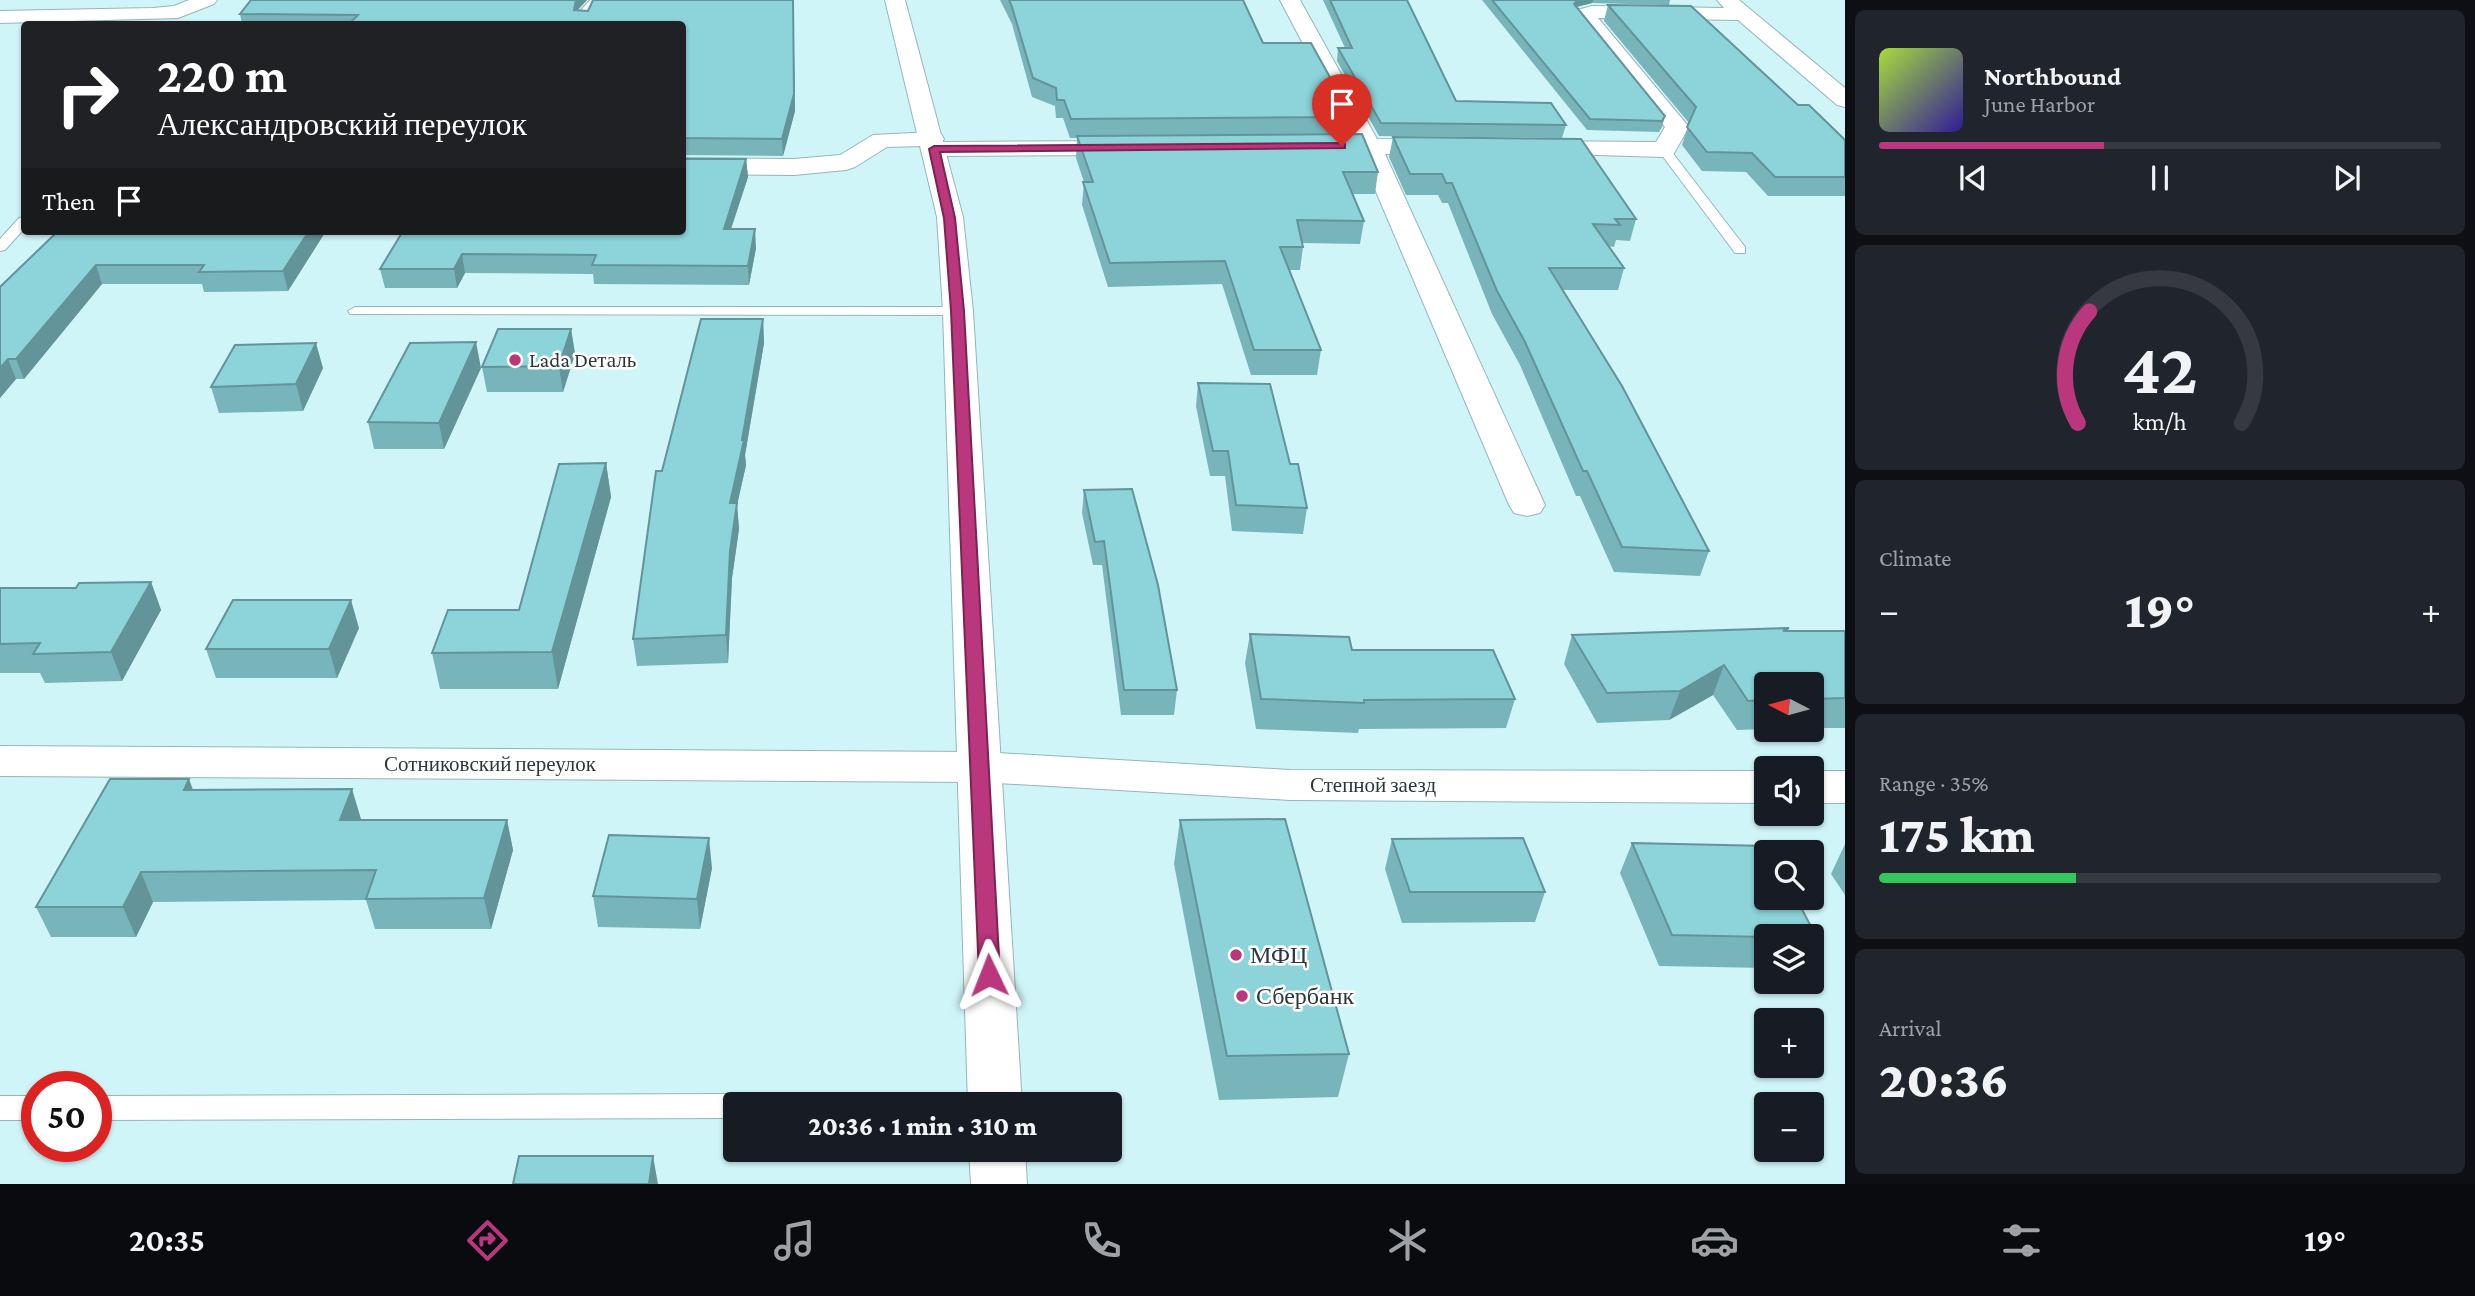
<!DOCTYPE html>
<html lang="en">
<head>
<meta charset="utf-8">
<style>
	:root { --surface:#171b24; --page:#20242c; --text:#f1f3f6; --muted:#9ea1a6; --line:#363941; --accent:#ba377d }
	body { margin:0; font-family:"Crimson Pro",serif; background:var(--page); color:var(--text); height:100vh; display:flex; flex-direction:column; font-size:26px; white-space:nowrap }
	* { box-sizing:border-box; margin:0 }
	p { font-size:23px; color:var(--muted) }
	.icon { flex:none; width:38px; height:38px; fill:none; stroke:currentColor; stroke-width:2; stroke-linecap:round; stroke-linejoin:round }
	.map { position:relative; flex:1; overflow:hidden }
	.drawer { display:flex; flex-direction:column; gap:10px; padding:10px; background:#0d0f14; width:630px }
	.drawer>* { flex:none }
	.banner { position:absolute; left:21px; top:21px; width:665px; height:214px; border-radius:7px; box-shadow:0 2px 5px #0004; background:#202124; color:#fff; overflow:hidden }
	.needle { width:46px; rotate:276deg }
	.fabs { position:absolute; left:1754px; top:672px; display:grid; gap:14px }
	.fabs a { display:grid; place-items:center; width:70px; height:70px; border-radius:7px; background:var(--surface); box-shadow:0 2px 5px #0004; font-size:35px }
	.speed { position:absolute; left:21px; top:1071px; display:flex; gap:14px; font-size:35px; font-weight:700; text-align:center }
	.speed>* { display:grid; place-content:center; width:91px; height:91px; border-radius:50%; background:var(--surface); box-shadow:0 2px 5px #0004; line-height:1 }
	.speed .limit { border:10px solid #d22; background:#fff; color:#111 }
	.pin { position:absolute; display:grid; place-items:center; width:60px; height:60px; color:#fff; margin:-72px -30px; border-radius:50% 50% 50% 0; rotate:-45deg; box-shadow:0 0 7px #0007 }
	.pin .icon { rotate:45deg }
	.me { position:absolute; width:77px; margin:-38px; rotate:358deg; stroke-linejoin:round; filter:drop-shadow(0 0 5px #0008) }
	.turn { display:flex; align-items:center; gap:24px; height:147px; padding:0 21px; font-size:32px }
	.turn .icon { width:91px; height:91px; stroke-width:2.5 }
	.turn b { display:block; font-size:49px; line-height:60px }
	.then { display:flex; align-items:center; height:66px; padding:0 21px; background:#0003; gap:14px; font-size:26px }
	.big { font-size:52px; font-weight:800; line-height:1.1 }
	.drawer .widget { flex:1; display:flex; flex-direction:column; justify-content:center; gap:10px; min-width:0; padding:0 24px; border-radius:10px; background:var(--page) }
	.drawer .dial { align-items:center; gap:0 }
	.dial svg { height:182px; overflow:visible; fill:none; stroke:var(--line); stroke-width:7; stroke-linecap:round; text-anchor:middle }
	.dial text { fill:var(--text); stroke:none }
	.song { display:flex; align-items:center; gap:21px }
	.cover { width:84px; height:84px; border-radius:10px; background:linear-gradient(135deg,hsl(80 70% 55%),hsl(250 70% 35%)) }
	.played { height:7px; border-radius:4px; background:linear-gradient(90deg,var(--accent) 40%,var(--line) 40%) }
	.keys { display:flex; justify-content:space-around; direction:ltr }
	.heat { display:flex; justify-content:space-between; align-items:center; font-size:38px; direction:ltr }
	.charge { height:10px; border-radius:5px; background:linear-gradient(90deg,#34c759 35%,var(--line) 0) }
	.trip { position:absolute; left:723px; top:1092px; width:399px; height:70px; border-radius:7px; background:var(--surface); box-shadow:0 2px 5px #0004; font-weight:800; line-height:70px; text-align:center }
	.menu { display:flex; height:112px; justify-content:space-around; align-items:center; background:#090b0e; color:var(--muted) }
	.menu .icon { width:49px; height:49px }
	.menu .on { color:var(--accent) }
	.menu b { font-size:32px; color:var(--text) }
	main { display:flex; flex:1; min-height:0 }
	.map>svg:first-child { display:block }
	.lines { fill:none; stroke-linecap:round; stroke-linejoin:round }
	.service-casing { stroke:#93b6ba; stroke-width:2 }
	.minor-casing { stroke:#93b6ba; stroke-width:2 }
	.secondary-casing { stroke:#93b6ba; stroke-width:2 }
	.service { fill:#fff; fill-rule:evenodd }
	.minor { fill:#fff; fill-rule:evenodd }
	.secondary { fill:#fff; fill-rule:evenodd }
	.wall { fill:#78b5bb }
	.shaded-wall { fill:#629499 }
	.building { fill:#8cd3da; stroke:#629499; stroke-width:2 }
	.route { fill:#ba377d; stroke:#792451; stroke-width:2 }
	.poi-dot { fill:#ba377d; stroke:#fff; stroke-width:2.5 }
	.labels { text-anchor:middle; stroke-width:5; stroke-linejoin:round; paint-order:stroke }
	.poi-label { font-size:21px; fill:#2a383a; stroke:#fff; text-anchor:start }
	.street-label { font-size:21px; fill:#2a383a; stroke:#fff }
	.near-poi-label { font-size:24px; fill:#2a383a; stroke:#fff; text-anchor:start }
</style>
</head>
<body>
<main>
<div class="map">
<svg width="1845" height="1184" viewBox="0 0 1845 1184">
	<rect width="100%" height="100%" fill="#d0f5f8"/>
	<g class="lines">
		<g class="service-casing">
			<path id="service" d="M590,0H600L591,11L588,24H578L581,10Z
				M1664,146L1668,147L1745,247V253H1735L1658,150Z
				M24,217V229L5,250L0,251V239L19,218Z
				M355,307H958L965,311L958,315L350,314L348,311Z
				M735,1094L745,1098L748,1104H735V1118L96,1120V1096Z
				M0,1096H37V1120H0Z"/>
		</g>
		<g class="minor-casing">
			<path id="minor" d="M189,0H217L214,4L178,18L0,23V11L153,8L174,6Z
				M1280,0H1300L1377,139L1442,140L1451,142L1454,147L1451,152L1442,154H1385L1545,505L1540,513L1527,516L1514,513L1509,505L1360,154L1307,151L1304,146L1307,141L1353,139Z
				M1717,0H1739L1845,88V107L1837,105L1738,20L1598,18L1689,127L1673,155L1664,157L1528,153L1525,148L1528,143L1537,141L1656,142L1665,127L1577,18L1574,14L1577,10L1592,6L1724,8Z
				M932,132L941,134L944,139L942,142L1130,141L1139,143L1142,148L1139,153L1130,155L934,156L925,154L922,149L923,146L887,147L855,167L846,170L794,175L682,174V158L794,159L840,155L873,135Z
				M0,746L981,752L1290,770L1766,771V803L1290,800L981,782L0,776Z
				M1811,771H1845V803H1811Z"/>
		</g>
		<g class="secondary-casing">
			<path id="secondary" d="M885,0H905L963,217L973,311L1022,1104H968L943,311L937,217Z
				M969,1150H1025L1027,1184H971Z"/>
		</g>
		<use href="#service" class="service"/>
		<use href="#minor" class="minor"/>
		<use href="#secondary" class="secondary"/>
	</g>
	<path class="wall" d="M251,0H587L578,10L588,11L593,0H793L795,111L783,156L682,155V24H242L240,14Z
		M1000,0H1243L1263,43L1352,117L1349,134L1378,172L1375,194H1353L1364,221L1360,244L1302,243L1303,247L1300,270H1289L1321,350L1317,375H1251L1222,284L1108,287L1082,205L1084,182L1076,158L1077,138H1070L1063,118H1056L1055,106L1032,97L1012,24Z
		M1323,0H1407L1456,101L1566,125L1562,138L1379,136L1337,61L1338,48H1345Z
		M1482,0H1670L1669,5L1592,3L1576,7L1665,116L1662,127L1659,132L1587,130Z
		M1608,5L1798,105L1845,140V196H1768L1746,172L1702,171L1682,145L1689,123L1604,21Z
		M1393,137L1636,219L1630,241L1616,240L1614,247L1608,246L1624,268L1618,290H1562L1709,551L1700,576L1614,572L1580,496H1576L1520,365L1492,314L1448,203H1442L1438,195H1406L1389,157Z
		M746,159L748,177L731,229L756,248L749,285L594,284L593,274L465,273L457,288H385L380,269Z
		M58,231H326L288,291L204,292L202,284H102L24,379H16L0,398V287Z
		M763,319L764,343L745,455L746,465L737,505L739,529L732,578L728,663L637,666L633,639L662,471Z
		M571,329L575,354L563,392H487L482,367Z
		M323,368L303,411L219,413L211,387Z
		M481,368L444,449H374L368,422Z
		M1198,383L1290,464L1307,508L1303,534L1232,531L1225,476H1210L1196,406Z
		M606,463L611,497L558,689H440L432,653L519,610Z
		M1084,490L1177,690L1174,715H1121L1102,565H1093L1082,513Z
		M151,582L161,610L122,681L45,683L40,673H0V588H76Z
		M359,628L337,678H216L206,649Z
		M1788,631H1845V728H1811V684H1766V729L1737,730L1713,695L1669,720L1597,723L1564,664L1572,635Z
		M1250,634L1515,699L1506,728L1359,729L1358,733L1256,729L1245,663Z
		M352,789L360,820H507L513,850L491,929H375L366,900L153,902L136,937H51L36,907L193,790Z
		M1180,820L1349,1054L1338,1097L1219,1100L1174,864Z
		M1392,839L1545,892L1535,922L1402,923L1385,869Z
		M1632,843L1817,938L1811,950V936H1766V968L1659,966L1620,873Z
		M1845,844V895L1831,874Z
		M712,868L700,929L598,927L593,896Z"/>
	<path class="shaded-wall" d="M576,0H587L578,9L576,24L574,10Z
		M793,0L795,111L783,156L782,139Z
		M1577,0H1593L1592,3L1576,7L1574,4Z
		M746,159L748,177L725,247L724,229Z
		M755,229L756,248L749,285L748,266Z
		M309,231H326L288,291L283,271Z
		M462,254L465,273L457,288L454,269Z
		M96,265L102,284L24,379L16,359Z
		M763,319L764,343L745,455L746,465L737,505L739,529L732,578L728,663L726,635L730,503Z
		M571,329L575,354L563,392L559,366Z
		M476,342L481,368L444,449L439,423Z
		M316,343L323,368L303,411L296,384Z
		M8,359L16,379L0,398V368Z
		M606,463L611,497L558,689L552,652Z
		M151,582L161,610L122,681L111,652Z
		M351,600L359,628L337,678L329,649Z
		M1724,665L1713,695L1669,720L1680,691Z
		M189,779L200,809L184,790Z
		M352,789L361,819L349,850L340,820Z
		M507,820L513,850L491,929L484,898Z
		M709,838L712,868L700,929L697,899Z
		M141,872L153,902L136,937L123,907Z
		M653,1156L658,1184H649Z"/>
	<path class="building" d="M251,0H576L574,10L588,11L593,0H793L794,94L782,139L682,138V24H349L358,15L240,14Z
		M1009,0H1243L1263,43H1311L1352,117L1071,119L1064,100H1057L1056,88L1033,78L1012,7Z
		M1330,0H1407L1456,101L1551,103L1566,125L1381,123L1338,48H1352Z
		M1492,0H1577L1574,4L1665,116L1662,121L1590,119Z
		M1608,5L1691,6L1798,105H1809L1845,140V177H1775L1752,153L1707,152L1687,127L1696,107Z
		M1362,134L1378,172H1343L1364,221L1297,220L1303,247H1280L1321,350H1254L1225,261L1110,263L1083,182H1093L1077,136Z
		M1393,137L1581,139L1636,219H1615L1620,225L1593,224L1624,268H1549L1622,386L1709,551L1622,547L1587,471H1583L1525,342L1497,291L1452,183H1446L1442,174H1410Z
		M682,159H746L724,229H755L748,266L592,265L596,255L462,254L454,269H380L403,231H682Z
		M58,231H309L283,271L199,272L204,265H96L16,359H8L0,368V287Z
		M701,319H763L742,440H744L730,503H737L730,551L726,635L633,639L656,471H662Z
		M498,329H571L559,366L482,367Z
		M476,342L439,423L368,422L410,343Z
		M316,343L296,384L211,387L235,345Z
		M1198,383L1270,384L1290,464H1298L1307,508L1236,505L1228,451H1213Z
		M606,463L552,652L432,653L448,610H519L559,464Z
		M1132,489L1158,585L1177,690H1124L1104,541L1095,542L1084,490Z
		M151,582L111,652L33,654L40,643L0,644V588H76L79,583Z
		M233,600H351L329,649H206Z
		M1789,628L1783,631H1845V698L1811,699V684H1766V700L1748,701L1724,665L1680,691L1607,693L1572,635Z
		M1250,634L1349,637L1352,650H1493L1515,699L1364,700V703L1261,699Z
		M110,779H189L184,790L352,789L340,820H507L484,898L366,899L376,870L141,872L123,907H36Z
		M1285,819L1349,1054L1227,1056L1180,820Z
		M609,835L709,838L697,899L593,896Z
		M1523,838L1545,892H1410L1392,839Z
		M1632,843L1768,846L1771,852H1766V898H1796L1817,938H1811V936H1766V937L1672,935Z
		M519,1156H653L649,1184H513Z"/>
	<path class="route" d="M1342,143L1345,144V148L940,152L955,218L964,311L1000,975L997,981L989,983L982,981L979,975L951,311L944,218L929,149L934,146Z"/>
	<g class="poi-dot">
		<circle cx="515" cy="360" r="7"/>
		<circle cx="1236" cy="955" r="7"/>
		<circle cx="1242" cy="996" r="7"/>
	</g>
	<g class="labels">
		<g class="poi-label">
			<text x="529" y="367">Lada Dеталь</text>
		</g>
		<g class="street-label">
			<text x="490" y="771">Сотниковский переулок</text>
			<text x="1373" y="792">Степной заезд</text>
		</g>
		<g class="near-poi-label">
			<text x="1250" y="963">МФЦ</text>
			<text x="1256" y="1004">Сбербанк</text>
		</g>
	</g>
</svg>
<div class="fabs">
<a><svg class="needle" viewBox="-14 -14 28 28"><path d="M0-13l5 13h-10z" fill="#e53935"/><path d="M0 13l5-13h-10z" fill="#9ea1a6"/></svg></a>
<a><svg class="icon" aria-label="sound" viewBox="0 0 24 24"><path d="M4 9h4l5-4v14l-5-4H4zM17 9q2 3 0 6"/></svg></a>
<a><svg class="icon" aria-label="search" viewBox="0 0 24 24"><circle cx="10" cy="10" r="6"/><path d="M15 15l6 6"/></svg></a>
<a><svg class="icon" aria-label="layers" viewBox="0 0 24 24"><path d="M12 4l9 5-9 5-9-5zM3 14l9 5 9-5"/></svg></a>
<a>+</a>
<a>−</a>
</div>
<div class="speed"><div class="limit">50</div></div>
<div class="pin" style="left:1342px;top:146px;background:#d93025"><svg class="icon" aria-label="arrive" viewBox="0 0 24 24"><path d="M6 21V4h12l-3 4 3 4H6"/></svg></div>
<svg class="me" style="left:989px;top:975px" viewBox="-20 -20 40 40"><path d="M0-17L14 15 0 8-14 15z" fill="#ba377d" stroke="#fff" stroke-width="4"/></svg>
<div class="trip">20:36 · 1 min · 310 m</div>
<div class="banner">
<div class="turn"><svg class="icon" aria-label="right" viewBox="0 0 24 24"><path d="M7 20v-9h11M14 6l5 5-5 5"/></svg><div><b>220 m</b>Александровский переулок</div></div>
<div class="then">Then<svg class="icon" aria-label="arrive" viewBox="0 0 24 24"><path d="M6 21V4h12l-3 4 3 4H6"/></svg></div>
</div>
</div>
<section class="drawer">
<div class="widget">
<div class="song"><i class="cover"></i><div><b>Northbound</b><p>June Harbor</p></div></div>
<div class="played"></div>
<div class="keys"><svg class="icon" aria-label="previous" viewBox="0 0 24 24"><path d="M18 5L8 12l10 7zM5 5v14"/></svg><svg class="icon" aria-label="pause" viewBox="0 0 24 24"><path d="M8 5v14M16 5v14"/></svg><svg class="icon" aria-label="next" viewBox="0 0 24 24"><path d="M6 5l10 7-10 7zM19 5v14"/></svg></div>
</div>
<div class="widget dial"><svg viewBox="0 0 100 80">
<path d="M14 69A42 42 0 1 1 86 69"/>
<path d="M14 69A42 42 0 0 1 19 20" stroke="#ba377d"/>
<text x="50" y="56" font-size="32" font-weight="700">42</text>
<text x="50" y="72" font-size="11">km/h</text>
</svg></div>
<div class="widget"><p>Climate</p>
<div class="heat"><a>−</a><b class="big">19°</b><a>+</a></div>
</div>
<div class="widget"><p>Range · 35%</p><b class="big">175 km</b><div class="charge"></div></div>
<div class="widget"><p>Arrival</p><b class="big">20:36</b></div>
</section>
</main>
<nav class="menu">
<b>20:35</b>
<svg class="icon on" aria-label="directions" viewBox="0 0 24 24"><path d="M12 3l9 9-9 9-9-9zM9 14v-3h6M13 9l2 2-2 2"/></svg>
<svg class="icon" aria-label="music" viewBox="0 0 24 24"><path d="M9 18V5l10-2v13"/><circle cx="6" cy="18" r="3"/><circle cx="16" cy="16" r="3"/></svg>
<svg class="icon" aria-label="phone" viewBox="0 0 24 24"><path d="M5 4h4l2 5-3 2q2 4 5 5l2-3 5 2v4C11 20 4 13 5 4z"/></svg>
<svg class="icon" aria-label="climate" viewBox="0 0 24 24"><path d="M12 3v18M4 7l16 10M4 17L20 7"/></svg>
<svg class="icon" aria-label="car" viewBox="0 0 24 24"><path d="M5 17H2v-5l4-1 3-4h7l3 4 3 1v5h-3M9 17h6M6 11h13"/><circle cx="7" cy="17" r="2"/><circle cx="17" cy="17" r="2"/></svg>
<svg class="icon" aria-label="filters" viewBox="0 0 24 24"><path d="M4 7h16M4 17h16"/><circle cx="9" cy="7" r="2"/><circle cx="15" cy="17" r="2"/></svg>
<b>19°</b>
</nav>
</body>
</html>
